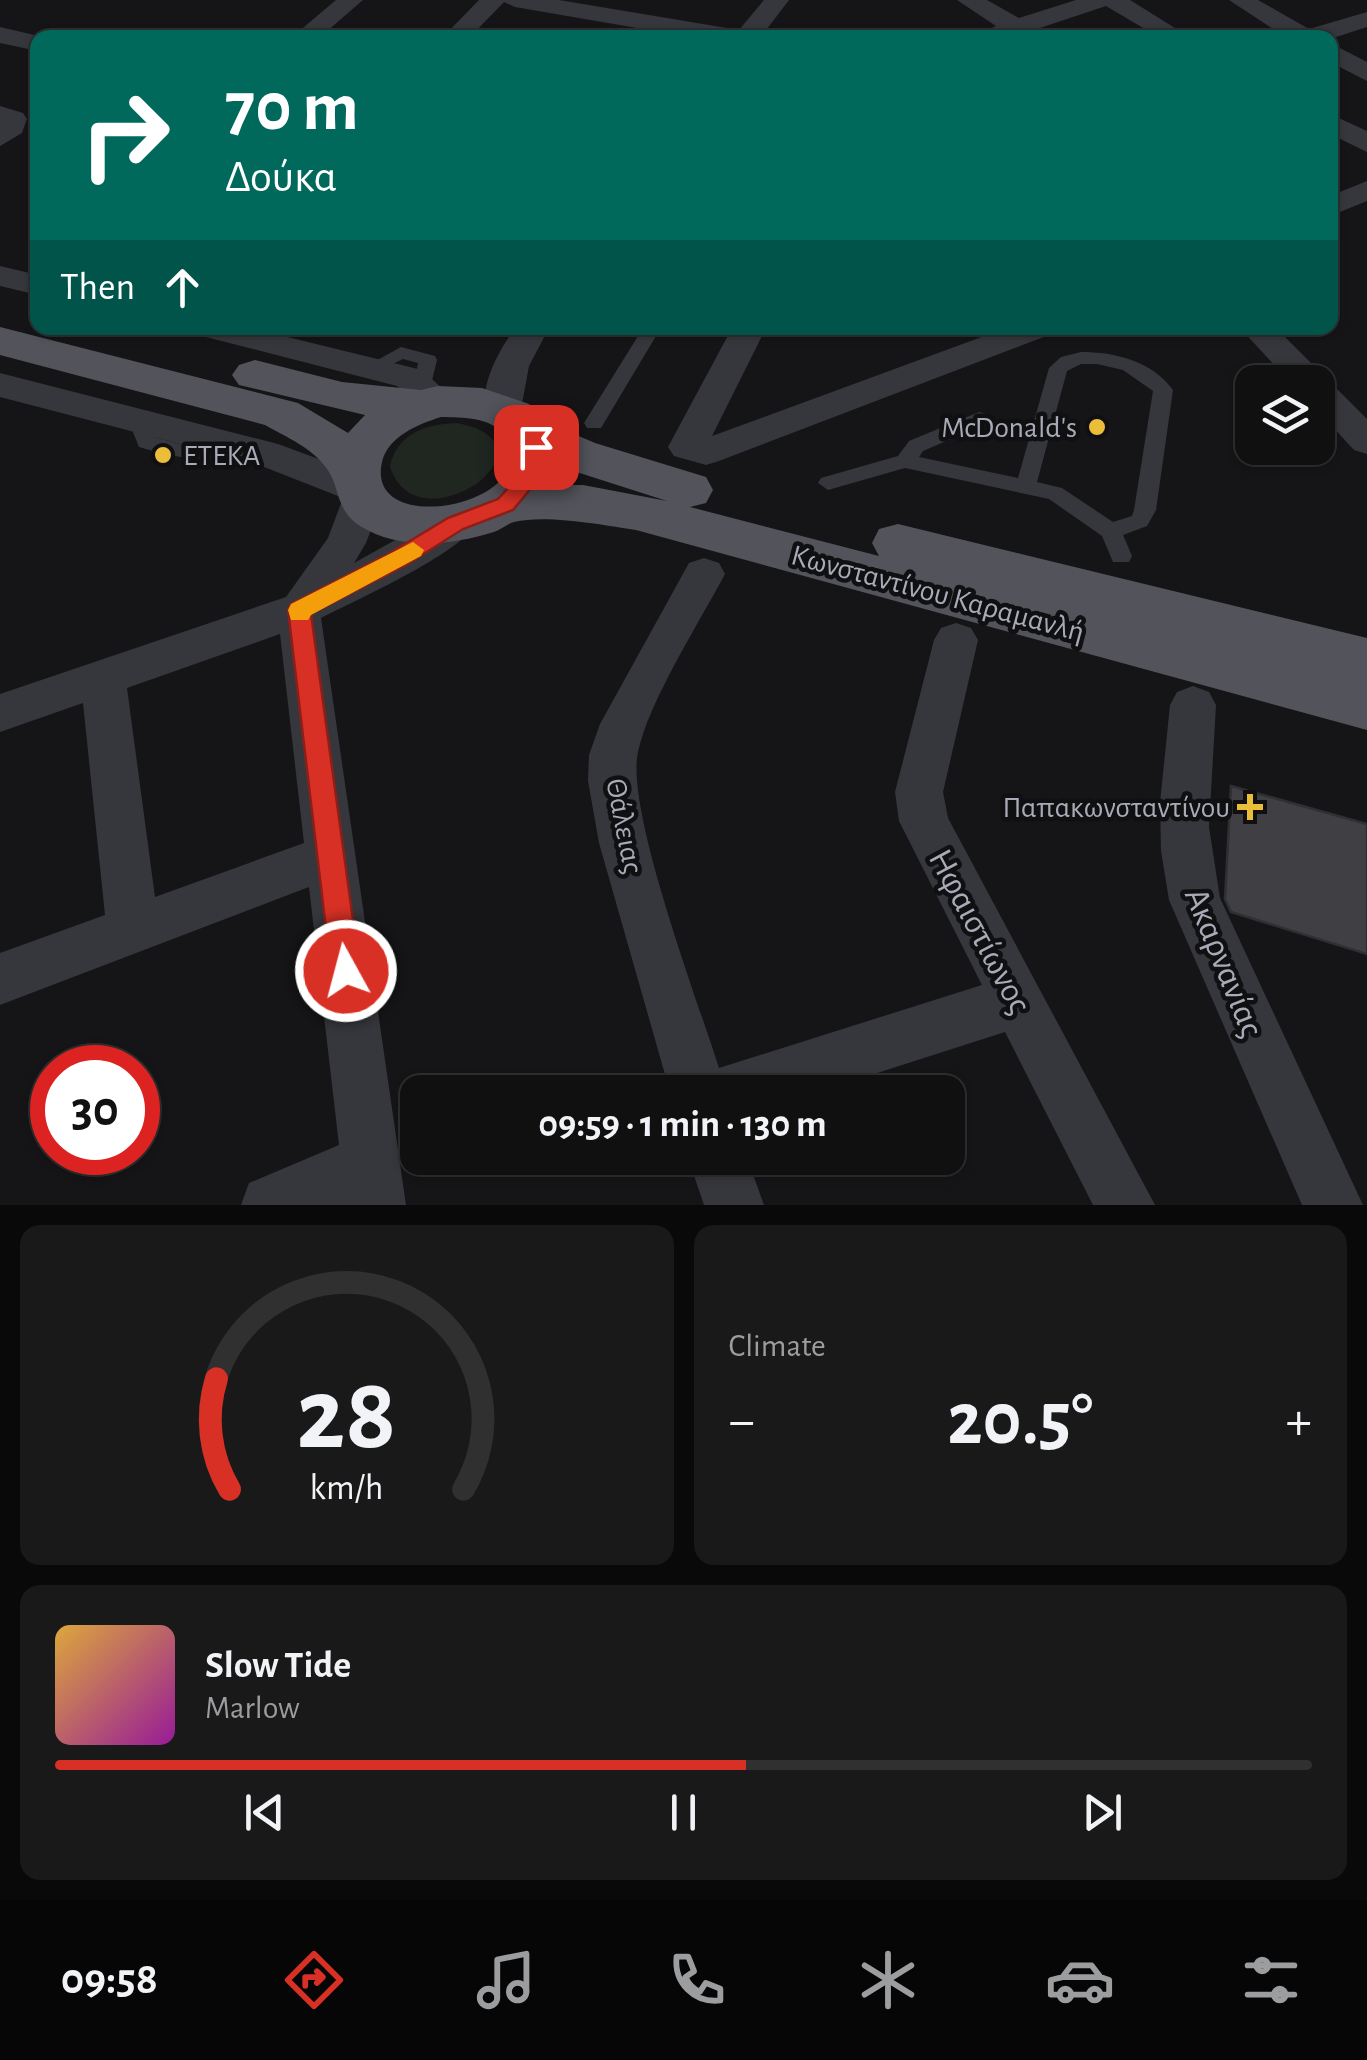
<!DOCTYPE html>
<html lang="en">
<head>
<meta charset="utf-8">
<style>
	:root { --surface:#101011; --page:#19191a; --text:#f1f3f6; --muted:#9c9d9f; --line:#303031; --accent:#d93025 }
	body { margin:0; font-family:"Alegreya Sans",sans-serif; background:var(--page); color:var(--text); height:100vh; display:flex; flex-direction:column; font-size:38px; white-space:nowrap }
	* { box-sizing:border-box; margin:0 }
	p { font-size:32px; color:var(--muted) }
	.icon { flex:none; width:55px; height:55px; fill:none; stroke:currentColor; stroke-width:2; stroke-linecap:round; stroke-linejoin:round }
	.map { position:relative; height:1205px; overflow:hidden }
	.sheet { display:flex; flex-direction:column; gap:20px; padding:20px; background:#090909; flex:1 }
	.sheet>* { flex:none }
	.hud { position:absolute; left:30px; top:30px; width:1308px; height:305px; border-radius:20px; box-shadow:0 2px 8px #0004,0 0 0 2px var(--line); background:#00695c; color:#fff; overflow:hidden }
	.controls { position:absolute; left:1235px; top:365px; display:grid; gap:20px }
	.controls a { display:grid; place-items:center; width:100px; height:100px; border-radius:20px; background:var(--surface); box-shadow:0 2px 8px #0004,0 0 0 2px var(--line); font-size:50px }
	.speed { position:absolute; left:30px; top:1045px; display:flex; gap:20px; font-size:50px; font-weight:700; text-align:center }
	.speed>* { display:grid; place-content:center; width:130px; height:130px; border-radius:50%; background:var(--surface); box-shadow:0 2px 8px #0004,0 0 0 2px var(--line); line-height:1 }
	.speed .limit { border:15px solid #d22; background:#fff; color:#111 }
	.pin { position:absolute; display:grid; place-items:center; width:85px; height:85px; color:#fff; margin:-42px; border-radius:20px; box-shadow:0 5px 15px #0006 }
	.me { position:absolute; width:110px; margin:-55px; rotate:353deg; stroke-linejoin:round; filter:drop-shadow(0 0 8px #0008) }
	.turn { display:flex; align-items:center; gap:35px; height:210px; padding:0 30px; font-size:45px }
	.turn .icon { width:130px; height:130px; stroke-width:2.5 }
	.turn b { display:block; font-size:70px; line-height:85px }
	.then { display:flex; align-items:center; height:95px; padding:0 30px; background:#0003; gap:20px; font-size:38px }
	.big { font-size:75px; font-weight:700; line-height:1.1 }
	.sheet .widget { flex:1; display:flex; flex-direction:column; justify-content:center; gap:15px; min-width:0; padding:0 35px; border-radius:20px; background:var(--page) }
	.sheet .dial { align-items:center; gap:0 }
	.dial svg { height:260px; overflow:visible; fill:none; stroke:var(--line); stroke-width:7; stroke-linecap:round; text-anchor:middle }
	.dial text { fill:var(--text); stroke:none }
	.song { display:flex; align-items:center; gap:30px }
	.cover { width:120px; height:120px; border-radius:15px; background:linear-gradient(135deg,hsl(40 70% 55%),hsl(300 70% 35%)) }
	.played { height:10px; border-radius:5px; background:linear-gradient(90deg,var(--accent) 55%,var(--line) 55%) }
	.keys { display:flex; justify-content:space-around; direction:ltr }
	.heat { display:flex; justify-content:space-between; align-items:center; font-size:55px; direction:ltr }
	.sheet .tiles { flex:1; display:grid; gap:20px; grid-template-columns:1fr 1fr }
	.widget:last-child { grid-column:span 2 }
	.trip { position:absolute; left:400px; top:1075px; width:565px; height:100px; border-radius:20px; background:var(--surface); box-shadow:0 2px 8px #0004,0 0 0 2px var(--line); font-weight:700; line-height:100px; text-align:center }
	.menu { display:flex; height:160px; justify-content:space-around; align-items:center; background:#060607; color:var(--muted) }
	.menu .icon { width:70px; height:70px }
	.menu .on { color:var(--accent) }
	.menu b { font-size:45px; color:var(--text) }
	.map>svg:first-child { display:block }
	.green { fill:#202721 }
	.building { fill:#404044; stroke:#302f33; stroke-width:2.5 }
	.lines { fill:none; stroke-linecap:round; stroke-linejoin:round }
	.service { fill:#36373c; fill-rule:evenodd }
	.minor { fill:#36373c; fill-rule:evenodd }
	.primary { fill:#53545b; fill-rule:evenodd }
	.route { fill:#d93025; stroke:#8d1f18; stroke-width:2.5 }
	.slow { fill:#f59e0b }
	.poi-dot { fill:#ebbe3a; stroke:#101012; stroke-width:4 }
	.labels { text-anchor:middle; stroke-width:9; stroke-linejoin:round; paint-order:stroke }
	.poi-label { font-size:30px; fill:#a8abb7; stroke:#101012; text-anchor:end }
	.street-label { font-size:30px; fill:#a8abb7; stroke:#101012 }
	.near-street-label { font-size:35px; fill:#a8abb7; stroke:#101012 }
</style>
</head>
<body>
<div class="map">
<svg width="1367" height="1205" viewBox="0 0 1367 1205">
	<rect width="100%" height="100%" fill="#151517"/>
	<path class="green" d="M457,423C569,445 415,551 390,466C397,433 427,424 457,423Z"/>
	<path class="building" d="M1231,786L1367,824V954L1231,912L1225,899Z"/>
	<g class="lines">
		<path class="service" d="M643,328H657L659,331L601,428H587L584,423Z
			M401,347L435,356L437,360L430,389H416L414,385L418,363L403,359L372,374L363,368Z
			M1081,352C1115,352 1152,361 1173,390L1156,510L1147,526L1123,535L1132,556L1129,562H1113L1102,536L1049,499L905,468L828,490L818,483L821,478L898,456L909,441L979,412L986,414L989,419L986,424L923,451L919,457L1018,478L1049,368L1061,357ZM1097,364L1123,370L1153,391L1134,510L1132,516L1113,522L1062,488L1037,482L1067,371L1081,364Z
			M138,413L145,415L154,437L192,447L237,439L247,446C223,471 168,455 139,447L128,420Z"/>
		<path class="minor" d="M336,0H363L319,38H291Z
			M479,0H559L739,30L764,0H789L760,38H695L515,7L504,2L469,38H442Z
			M957,0H987L1019,18L1076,0H1130L1191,38H1160L1106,6L1037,29L1041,38H971L996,26Z
			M1229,0H1258L1309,29L1367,12V27L1330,39L1287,38Z
			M0,27L47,38H38V51L0,43Z
			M1330,43L1367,62V81L1330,62Z
			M0,106L23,113L27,119L22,133L0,146Z
			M1330,114L1367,131V152L1330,134Z
			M1367,181V201L1330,216V196Z
			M0,266L38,275V295L0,286Z
			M193,328H251L422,370L456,401L451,409L438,413L425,409L397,386L198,335Z
			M515,328H549L529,366L521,409L516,418L503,421L490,418C474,392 500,349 515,328Z
			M732,328H766L712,436L1006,328H1054L1049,335L719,461L706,465L674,456L668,447Z
			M1240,328H1276L1367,419V454L1354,450L1318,411V382H1290Z
			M0,373L278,444L370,478L383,498L366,543L354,563L442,514L456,510L470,514L476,524C459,554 356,600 321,618L406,1205H241L249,1183L339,1145L309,887L0,1005V953L105,915L83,703L0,732V694L286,597L328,538L343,498L254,463L0,397ZM280,634L304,843L155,897L127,688Z
			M704,558L719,563L725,574C699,623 649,701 638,752C625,809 699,1004 719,1068L982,985L899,821L895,792L934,640L941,628L956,623L971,628L978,640L943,792L948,818L1155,1205H1093L1005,1032L818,1092H670L599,843L588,781L589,755L600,724L689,563Z
			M1193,686L1209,692L1216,705L1209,827L1220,898L1363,1205H1302L1169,900L1161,851L1160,803L1170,705L1177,692Z
			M688,1158H747L764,1205H704Z"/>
		<path class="primary" d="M0,327L298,403L348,433L365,415L239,385L232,375L239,365L255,360L342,382L421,390L438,386L482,388L529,404L546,422L595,443L706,477L713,490L706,503L690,507L879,556L872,543L879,529L898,524L1367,638V730L636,530C604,525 545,514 514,522C507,524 501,530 494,532C452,545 400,551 360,526C335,510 340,486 327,469C313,448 286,437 265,425L0,355ZM441,417C463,418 492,416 505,437C546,504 364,541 382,462C388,436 419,424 441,417ZM557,465L561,467L667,501L583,485H550Z"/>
	</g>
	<path class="route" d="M536,440L546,447L542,475L513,510L463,529L406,565L311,614L360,971L356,981L346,985L336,981L331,971L288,610L291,604L390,553L448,518L498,499L522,473L526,447Z"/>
	<path class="slow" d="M413,542L424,550L421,556L311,615L308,620H291L288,610L291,604Z"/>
	<g class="poi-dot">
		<circle cx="1097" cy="427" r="10"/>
		<circle cx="163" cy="455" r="10"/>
		<path d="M1245 792h10v10h10v10h-10v10h-10v-10h-10v-10h10z"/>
	</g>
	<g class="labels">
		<g class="poi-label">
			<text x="1077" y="437">McDonald's</text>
			<text x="183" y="465" text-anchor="start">ΕΤΕΚΑ</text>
			<text x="1230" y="817">Παπακωνσταντίνου</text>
		</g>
		<g class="street-label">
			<text transform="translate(938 593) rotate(15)" y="10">Κωνσταντίνου Καραμανλή</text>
			<text transform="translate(625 826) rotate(79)" y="10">Θάλειας</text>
		</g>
		<g class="near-street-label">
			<text transform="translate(981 931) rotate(62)" y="12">Ηφαιστίωνος</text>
			<text transform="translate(1225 962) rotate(68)" y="12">Ακαρνανίας</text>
		</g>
	</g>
</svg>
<div class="controls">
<a><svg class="icon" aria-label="layers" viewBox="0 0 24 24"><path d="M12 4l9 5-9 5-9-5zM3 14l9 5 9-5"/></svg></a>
</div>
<div class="speed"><div class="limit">30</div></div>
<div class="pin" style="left:536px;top:447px;background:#d93025"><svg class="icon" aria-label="arrive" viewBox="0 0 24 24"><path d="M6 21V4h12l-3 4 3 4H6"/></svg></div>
<svg class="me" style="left:346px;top:971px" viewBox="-20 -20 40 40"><circle r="17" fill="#d93025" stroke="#fff" stroke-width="3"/><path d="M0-11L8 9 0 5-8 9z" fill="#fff"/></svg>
<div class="trip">09:59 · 1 min · 130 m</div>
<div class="hud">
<div class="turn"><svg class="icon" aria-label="right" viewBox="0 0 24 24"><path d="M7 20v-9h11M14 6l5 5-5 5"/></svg><div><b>70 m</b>Δούκα</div></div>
<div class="then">Then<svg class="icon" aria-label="ahead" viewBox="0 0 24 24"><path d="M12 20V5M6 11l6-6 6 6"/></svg></div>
</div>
</div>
<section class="sheet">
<div class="tiles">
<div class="widget dial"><svg viewBox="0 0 100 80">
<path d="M14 69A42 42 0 1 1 86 69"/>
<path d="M14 69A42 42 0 0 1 10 35" stroke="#d93025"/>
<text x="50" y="56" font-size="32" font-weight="700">28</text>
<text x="50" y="72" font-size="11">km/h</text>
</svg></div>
<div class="widget"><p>Climate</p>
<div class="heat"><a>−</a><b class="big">20.5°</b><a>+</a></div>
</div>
<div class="widget">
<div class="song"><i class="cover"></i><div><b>Slow Tide</b><p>Marlow</p></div></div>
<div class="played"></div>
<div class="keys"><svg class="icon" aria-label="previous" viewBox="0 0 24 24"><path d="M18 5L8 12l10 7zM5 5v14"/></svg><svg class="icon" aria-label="pause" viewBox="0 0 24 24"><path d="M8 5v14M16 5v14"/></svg><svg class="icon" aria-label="next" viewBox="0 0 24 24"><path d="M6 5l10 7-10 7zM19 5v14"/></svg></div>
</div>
</div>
</section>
<nav class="menu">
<b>09:58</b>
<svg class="icon on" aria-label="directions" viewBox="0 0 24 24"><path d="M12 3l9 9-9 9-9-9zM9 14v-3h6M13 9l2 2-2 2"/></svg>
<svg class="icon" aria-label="music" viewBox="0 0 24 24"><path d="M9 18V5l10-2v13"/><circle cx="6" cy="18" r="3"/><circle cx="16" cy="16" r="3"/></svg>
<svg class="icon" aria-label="phone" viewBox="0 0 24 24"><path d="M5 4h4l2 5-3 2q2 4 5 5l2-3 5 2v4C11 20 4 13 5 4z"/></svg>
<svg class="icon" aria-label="climate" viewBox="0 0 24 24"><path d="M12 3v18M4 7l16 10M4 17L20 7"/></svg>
<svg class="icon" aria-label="car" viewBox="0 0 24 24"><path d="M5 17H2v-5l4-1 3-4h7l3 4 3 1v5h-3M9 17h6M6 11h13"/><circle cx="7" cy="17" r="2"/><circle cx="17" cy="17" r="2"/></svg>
<svg class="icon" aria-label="filters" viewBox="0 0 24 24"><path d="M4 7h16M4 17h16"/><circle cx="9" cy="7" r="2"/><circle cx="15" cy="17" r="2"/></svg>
</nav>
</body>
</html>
